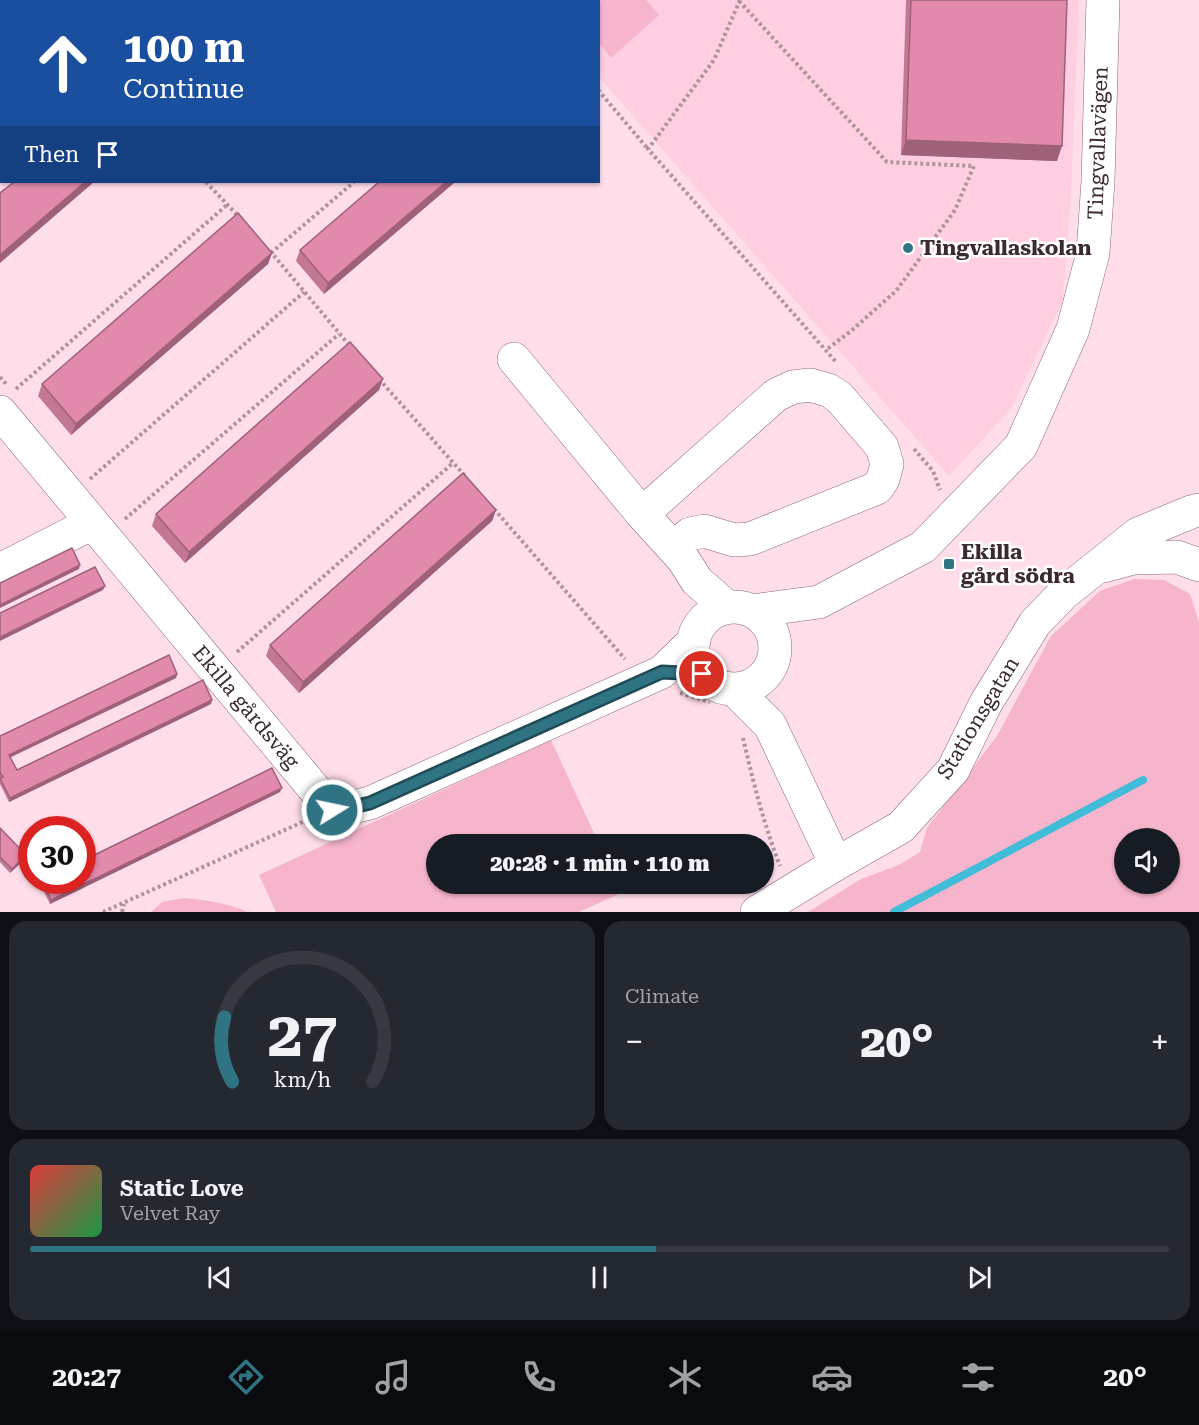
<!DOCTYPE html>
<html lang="en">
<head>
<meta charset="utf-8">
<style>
	:root { --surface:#171b24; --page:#242831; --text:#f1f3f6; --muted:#9ea1a6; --line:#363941; --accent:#307484 }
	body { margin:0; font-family:"Roboto Serif",serif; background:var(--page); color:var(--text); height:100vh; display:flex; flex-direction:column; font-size:22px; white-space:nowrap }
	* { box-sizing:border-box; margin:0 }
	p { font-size:20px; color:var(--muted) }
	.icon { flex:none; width:33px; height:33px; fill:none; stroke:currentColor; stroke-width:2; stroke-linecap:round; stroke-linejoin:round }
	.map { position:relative; height:912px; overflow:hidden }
	.details { display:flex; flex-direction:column; gap:9px; padding:9px; background:#0d0f14; flex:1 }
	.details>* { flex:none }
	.guide { position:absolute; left:0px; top:0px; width:600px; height:183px; box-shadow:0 2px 4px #0004; background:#1a4fa0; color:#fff; overflow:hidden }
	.buttons { position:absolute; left:1114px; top:828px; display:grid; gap:12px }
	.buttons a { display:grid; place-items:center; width:66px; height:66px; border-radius:50%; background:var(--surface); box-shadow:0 2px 4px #0004; font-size:30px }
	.speed { position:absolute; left:18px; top:816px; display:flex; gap:12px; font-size:30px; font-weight:700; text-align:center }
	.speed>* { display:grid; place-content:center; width:78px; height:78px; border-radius:50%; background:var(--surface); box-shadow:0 2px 4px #0004; line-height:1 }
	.speed .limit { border:9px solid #d22; background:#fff; color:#111 }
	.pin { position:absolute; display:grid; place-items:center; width:51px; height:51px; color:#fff; margin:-26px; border:3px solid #fff; border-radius:50%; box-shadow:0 2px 6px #0007 }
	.me { position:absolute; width:66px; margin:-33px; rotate:80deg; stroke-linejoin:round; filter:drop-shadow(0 0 4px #0008) }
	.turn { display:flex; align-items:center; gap:21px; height:126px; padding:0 24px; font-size:27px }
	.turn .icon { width:78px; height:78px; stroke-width:2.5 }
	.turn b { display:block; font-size:42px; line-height:51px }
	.then { display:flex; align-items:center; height:57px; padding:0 24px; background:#0003; gap:12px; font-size:22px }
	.big { font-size:45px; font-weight:800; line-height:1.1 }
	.details .card { flex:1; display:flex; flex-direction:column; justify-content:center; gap:9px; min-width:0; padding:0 21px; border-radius:18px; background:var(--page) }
	.details .dial { align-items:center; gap:0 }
	.dial svg { height:156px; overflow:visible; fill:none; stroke:var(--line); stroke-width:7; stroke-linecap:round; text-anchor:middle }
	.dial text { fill:var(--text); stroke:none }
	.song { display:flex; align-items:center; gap:18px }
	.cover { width:72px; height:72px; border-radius:9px; background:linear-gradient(135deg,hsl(0 70% 55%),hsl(140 70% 35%)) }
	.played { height:6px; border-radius:3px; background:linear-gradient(90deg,var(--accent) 55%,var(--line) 55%) }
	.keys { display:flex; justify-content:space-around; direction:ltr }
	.heat { display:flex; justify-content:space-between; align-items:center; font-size:33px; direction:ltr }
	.details .tiles { flex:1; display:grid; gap:9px; grid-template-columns:1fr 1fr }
	.card:last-child { grid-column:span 2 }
	.trip { position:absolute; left:426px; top:834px; width:348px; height:60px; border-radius:30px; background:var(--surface); box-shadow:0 2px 4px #0004; font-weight:800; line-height:60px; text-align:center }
	.menu { display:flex; height:96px; justify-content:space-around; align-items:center; background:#090b0e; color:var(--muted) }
	.menu .icon { width:42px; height:42px }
	.menu .on { color:var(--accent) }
	.menu b { font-size:27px; color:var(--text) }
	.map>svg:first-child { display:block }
	.built { fill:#ffcee0 }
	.green { fill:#f7b4cd; fill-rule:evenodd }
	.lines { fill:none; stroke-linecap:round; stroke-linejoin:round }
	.stream { stroke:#41bcd9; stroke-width:8 }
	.minor-casing { stroke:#8d6976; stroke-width:34 }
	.path { stroke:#ae949d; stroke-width:4; stroke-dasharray:3 3; stroke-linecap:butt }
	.minor { stroke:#fff; stroke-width:33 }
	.wall { fill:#c27795 }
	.shaded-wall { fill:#9e6179 }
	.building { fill:#e18aad; stroke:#9e6179; stroke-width:1.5 }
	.route-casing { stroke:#1f4b56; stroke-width:15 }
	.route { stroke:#307484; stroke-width:10 }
	.poi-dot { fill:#307484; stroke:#fff; stroke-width:2 }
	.labels { text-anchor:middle; stroke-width:5; stroke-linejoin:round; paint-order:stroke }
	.street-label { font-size:21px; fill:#3b2b31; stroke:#fff }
	.poi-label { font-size:21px; font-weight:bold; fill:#3b2b31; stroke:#fff; text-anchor:start }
</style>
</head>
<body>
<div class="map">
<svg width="1199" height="912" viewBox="0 0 1199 912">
	<rect width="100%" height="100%" fill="#ffdee9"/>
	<path class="built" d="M531,0H1079L1071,195L1063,300L1012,407L949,476L599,77L598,2H532Z"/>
	<path class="green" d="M560,0H646L659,15L611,58L599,43L598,2H561Z
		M1134,579L1164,580L1190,594L1199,622V912H808L861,879L899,865L920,852L927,828L997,736L1051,636L1100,591ZM1125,838H1170V884H1125Z
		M551,740L599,844H436V884H617L621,893L579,912H276L259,875Z
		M184,898C206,900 228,903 248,912H151L162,902Z"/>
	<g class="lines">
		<path class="stream" d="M894,912L1143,780"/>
		<g class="minor-casing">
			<path id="minor" d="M514,359L642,514
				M0,412L332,810L344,809L370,803L662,672L694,641
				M674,547L690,534L704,531L734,540L750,539L877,488L883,479L887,464L882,447L839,397L828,390L810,385L793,387L776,395L642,514L683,559L697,581L727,607
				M1103,566L1133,558L1177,557L1199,565
				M0,570L92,523
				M693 648a41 41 0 1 1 82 0a41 41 0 1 1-82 0Z
				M752,611L819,602L923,547L1021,446L1073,329L1093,253L1098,181L1103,0
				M734,689L770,725L836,864
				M757,912L836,864L901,827L953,770L986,703L1035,623L1063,594L1138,534L1191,512L1199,510"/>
		</g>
		<path class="path" d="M47,0L48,2
			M423,0L424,2
			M522,0L523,2
			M740,0L714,60L648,149L837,363
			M739,1L887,162L974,166L955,210L896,291L851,331L826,350
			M301,2L302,0
			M598,90L648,149
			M0,162L2,160
			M206,182L238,216
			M270,251L350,346
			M271,253L354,182
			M0,377L7,385
			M379,379L465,476
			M16,389L227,205
			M914,449L933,471L940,490
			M90,479L304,292
			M494,509L625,659
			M125,519L339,334
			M237,652L453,463
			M680,693L710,702
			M743,738C753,781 764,825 780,866
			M103,912L305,821
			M122,912L124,904"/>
		<use href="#minor" class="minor"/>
	</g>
	<path class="wall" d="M61,0H87L85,2H62Z
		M906,0H1067L1057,161L901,155Z
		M379,182H455L324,294L296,261L300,250Z
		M272,253L268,264L71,435L38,396L42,384Z
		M383,379L379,390L185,563L152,526L156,514Z
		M496,510L492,521L299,693L266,656L270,645Z
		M177,674L176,678L10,757L17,770L211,704L9,802L0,784V736Z
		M280,792L50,904L40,884L42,880Z
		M0,828L26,855L25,859L10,873L0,862Z"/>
	<path class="shaded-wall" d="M77,0H87L85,2H76Z
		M394,0H403L402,2H393Z
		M906,140L1062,146L1057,161L901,155Z
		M85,182H94L0,263V255Z
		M446,182H455L324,294L328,283Z
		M272,253L268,264L71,435L76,424Z
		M383,379L379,390L185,563L189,552Z
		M496,510L492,521L299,693L303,682Z
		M80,565L79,569L0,608V605Z
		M105,586L103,590L0,641V637Z
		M177,674L176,678L7,759L9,755Z
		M212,700L211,704L9,802L10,798Z
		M282,788L280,792L50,904L51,900Z
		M26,855L25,859L10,873L12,869Z"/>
	<path class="building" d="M323,0H394L393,2H321Z
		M911,0H1067L1062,146L906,140Z
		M14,182H85L0,255V193Z
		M379,182H446L328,283L300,250Z
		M238,213L272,253L76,424L42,384Z
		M350,342L383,379L189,552L156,514Z
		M463,473L496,510L303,682L270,645Z
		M72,548L80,565L0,605V583Z
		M95,567L105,586L0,637V613Z
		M169,655L177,674L9,755L17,770L203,680L212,700L10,798L0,778L3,777L0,772V736Z
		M272,768L282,788L51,900L42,880H82V861Z
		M0,828L26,855L12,869L0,857Z"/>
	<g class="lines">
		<g class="route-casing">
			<path id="route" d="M332,810L344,809L370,803L662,672L702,674"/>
		</g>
		<use href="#route" class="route"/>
	</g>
	<g class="poi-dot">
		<circle cx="908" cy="248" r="6"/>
		<rect x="943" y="558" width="12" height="12" rx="3"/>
	</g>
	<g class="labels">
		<g class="street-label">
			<text transform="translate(1098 143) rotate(-88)" y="7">Tingvallavägen</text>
			<text transform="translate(246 707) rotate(50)" y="7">Ekilla gårdsväg</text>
			<text transform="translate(978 718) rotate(-59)" y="7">Stationsgatan</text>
		</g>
		<g class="poi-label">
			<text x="920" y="255">Tingvallaskolan</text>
			<text x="961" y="559">Ekilla<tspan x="961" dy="24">gård södra</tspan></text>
		</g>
	</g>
</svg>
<div class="buttons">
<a><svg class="icon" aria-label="sound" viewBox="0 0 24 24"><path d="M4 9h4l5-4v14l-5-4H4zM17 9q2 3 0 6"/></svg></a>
</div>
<div class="speed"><div class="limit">30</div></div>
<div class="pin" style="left:702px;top:674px;background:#d93025"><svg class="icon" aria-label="arrive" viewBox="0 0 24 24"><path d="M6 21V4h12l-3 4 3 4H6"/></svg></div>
<svg class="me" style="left:332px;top:810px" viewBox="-20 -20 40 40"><circle r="17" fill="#307484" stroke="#fff" stroke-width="3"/><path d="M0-11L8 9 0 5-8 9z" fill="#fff"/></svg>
<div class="trip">20:28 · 1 min · 110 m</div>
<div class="guide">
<div class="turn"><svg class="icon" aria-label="ahead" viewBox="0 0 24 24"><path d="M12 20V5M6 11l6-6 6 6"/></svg><div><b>100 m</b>Continue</div></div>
<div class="then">Then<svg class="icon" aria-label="arrive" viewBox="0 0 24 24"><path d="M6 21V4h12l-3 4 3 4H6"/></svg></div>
</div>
</div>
<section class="details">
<div class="tiles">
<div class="card dial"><svg viewBox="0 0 100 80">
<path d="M14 69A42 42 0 1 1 86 69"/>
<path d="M14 69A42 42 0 0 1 10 36" stroke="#307484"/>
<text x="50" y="56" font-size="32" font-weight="700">27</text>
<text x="50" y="72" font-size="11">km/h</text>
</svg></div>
<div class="card"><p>Climate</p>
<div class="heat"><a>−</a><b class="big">20°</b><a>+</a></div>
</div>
<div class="card">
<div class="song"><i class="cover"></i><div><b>Static Love</b><p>Velvet Ray</p></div></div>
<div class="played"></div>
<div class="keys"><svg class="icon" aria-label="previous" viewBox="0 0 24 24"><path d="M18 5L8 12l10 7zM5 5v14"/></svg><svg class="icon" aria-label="pause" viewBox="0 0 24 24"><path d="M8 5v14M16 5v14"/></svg><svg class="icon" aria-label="next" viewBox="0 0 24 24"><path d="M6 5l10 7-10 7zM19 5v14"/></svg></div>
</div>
</div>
</section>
<nav class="menu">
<b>20:27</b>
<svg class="icon on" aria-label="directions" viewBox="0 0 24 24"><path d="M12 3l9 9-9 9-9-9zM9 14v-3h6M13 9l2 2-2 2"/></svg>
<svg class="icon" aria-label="music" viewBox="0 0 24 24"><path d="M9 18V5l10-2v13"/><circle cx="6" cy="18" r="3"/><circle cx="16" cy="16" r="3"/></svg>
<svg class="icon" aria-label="phone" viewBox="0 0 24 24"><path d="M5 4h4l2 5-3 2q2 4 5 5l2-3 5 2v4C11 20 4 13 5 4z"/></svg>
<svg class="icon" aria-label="climate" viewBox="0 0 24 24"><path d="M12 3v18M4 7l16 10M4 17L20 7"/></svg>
<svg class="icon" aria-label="car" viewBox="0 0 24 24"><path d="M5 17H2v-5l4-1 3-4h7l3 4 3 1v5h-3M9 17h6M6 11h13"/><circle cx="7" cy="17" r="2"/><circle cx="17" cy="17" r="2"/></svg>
<svg class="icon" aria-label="filters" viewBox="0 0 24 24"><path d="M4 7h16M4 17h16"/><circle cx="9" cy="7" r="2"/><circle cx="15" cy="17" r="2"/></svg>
<b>20°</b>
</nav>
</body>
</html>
